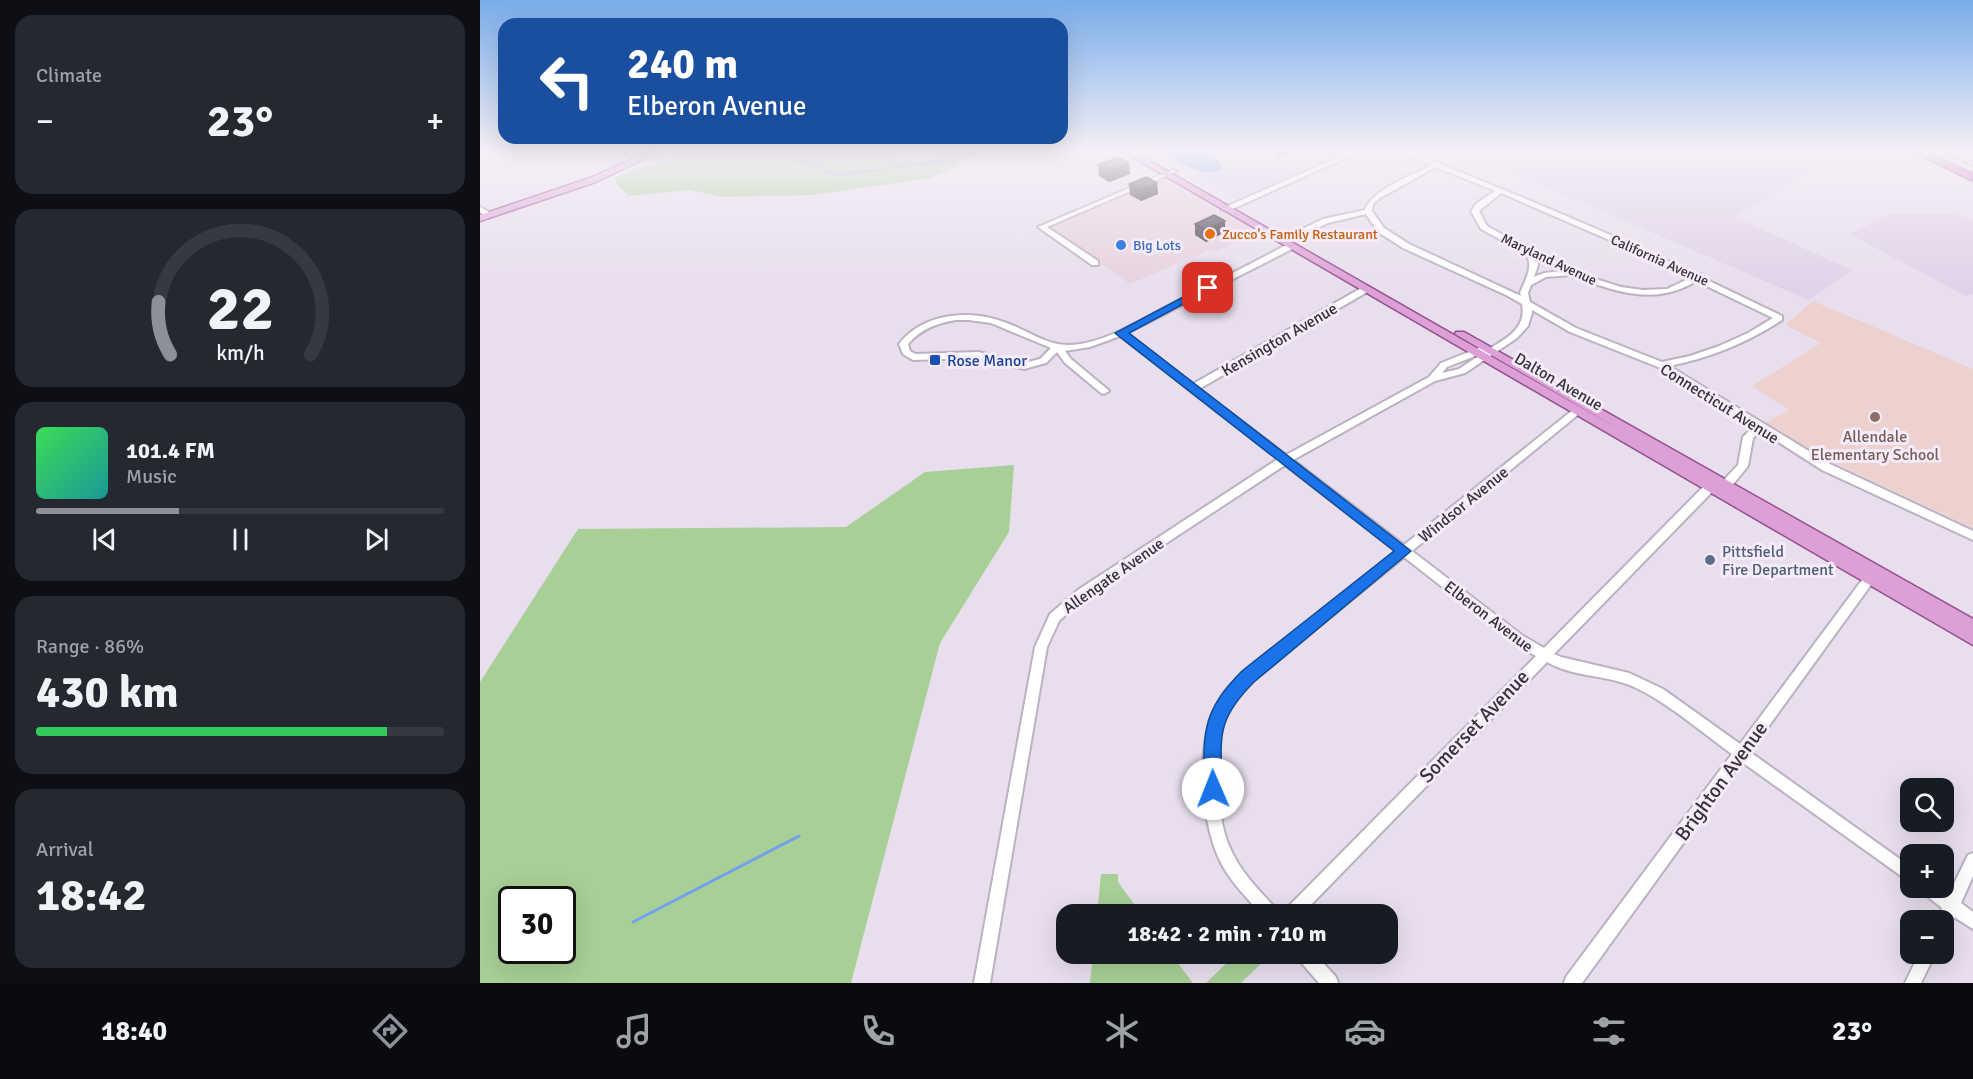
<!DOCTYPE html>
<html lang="en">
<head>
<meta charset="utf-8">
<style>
	:root { --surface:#171b24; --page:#242831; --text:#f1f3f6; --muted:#9ea1a6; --line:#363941; --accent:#8c9099 }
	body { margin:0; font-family:Signika,sans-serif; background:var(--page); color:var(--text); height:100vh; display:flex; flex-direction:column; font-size:22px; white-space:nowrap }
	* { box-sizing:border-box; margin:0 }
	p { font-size:20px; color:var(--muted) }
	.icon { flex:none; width:33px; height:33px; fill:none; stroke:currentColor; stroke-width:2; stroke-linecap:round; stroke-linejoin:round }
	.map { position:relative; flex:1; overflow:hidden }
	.details { display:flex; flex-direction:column; gap:15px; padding:15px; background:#0d0f14; width:480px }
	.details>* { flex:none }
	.banner { position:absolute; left:18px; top:18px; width:570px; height:126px; border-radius:18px; box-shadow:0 6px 24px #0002; background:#1a4fa0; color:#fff; overflow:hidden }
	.controls { position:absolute; left:1420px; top:778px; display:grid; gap:12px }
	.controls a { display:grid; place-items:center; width:54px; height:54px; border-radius:12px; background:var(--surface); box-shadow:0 6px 24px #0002; font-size:30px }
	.speed { position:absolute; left:18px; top:886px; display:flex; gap:12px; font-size:30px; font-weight:700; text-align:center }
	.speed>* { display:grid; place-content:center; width:78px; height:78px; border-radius:50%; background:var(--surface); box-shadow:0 6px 24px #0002; line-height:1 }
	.speed .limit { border:3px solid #111; border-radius:9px; background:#fff; color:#111 }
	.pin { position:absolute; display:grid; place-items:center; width:51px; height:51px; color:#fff; margin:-26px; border-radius:12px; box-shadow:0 3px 9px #0006 }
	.me { position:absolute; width:66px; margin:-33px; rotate:359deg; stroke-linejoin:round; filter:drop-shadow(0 0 4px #0008) }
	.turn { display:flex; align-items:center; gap:21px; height:126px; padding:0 30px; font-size:27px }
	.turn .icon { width:78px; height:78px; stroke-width:2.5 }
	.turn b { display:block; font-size:42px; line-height:51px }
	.big { font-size:45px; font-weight:700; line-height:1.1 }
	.details .widget { flex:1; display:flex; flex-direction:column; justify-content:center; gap:9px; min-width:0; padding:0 21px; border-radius:18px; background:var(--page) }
	.details .dial { align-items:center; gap:0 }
	.dial svg { height:156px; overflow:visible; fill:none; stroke:var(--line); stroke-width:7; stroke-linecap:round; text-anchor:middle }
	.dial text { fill:var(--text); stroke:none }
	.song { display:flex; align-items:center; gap:18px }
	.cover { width:72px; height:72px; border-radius:9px; background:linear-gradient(135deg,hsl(130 70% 55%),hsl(180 70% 35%)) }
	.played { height:6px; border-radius:3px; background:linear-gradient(90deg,var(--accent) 35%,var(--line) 35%) }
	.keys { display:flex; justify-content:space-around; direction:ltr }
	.heat { display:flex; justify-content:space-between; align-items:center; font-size:33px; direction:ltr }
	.charge { height:9px; border-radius:4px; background:linear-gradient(90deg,#34c759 86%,var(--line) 0) }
	.trip { position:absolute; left:576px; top:904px; width:342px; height:60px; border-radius:18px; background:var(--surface); box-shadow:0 6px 24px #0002; font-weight:700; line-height:60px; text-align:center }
	.menu { display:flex; height:96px; justify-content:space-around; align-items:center; background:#090b0e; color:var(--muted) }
	.menu .icon { width:42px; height:42px }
	.menu .active { color:var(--accent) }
	.menu b { font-size:27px; color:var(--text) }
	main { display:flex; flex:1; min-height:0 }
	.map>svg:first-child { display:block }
	.commercial { fill:#e7d1de }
	.built { fill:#e0d2e8 }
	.education { fill:#ecd1ce }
	.green { fill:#a8cf96; fill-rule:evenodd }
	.water { fill:#72a0ee }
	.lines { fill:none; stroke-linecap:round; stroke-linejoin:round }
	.stream-far1 { stroke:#72a0ee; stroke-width:1.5 }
	.stream { stroke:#72a0ee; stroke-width:3 }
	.minor-casing { stroke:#bbb2c1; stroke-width:4 }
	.major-casing { stroke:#93508c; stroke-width:3 }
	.highway-casing { stroke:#93508c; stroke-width:3 }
	.minor { fill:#fff; fill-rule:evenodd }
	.major { fill:#dda0d6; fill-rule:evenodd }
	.highway { fill:#c661ba; fill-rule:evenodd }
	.rail-casing { stroke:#938c97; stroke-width:3 }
	.rail { stroke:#f5ebfb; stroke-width:1.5; stroke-dasharray:4.5; stroke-linecap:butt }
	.wall { fill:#403a45 }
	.shaded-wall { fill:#342f38 }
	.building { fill:#4b4350; stroke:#342f38; stroke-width:1.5 }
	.route { fill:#1a73e8; stroke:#114b97; stroke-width:1.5 }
	.food-dot { fill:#e8710a; stroke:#f5ebfb; stroke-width:2 }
	.shop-dot { fill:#3f7fe0; stroke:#f5ebfb; stroke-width:2 }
	.transit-dot { fill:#1a4fb4; stroke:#f5ebfb; stroke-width:2 }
	.education-dot { fill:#8d6e63; stroke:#f5ebfb; stroke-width:2 }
	.service-dot { fill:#5c6f8a; stroke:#f5ebfb; stroke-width:2 }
	.labels { text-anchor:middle; stroke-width:6; stroke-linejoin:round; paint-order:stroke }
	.far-food-label { font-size:14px; fill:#c56008; stroke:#f5ebfb; text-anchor:start }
	.far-shop-label { font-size:14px; fill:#366cbe; stroke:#f5ebfb; text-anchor:start }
	.far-street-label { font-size:14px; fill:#353137; stroke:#f5ebfb }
	.street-label { font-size:16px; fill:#353137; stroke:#f5ebfb }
	.transit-label { font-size:16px; fill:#164399; stroke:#f5ebfb; text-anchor:start }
	.education-label { font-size:16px; fill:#785e54; stroke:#f5ebfb }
	.service-label { font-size:16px; fill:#4e5e75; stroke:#f5ebfb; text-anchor:start }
	.near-street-label { font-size:20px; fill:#353137; stroke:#f5ebfb }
</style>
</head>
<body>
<main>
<section class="details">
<div class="widget"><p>Climate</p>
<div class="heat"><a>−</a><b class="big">23°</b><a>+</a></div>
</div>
<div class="widget dial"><svg viewBox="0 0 100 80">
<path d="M14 69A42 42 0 1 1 86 69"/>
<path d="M14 69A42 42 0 0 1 8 42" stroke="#8c9099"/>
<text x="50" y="56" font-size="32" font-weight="700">22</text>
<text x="50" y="72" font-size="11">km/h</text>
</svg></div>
<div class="widget">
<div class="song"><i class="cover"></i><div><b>101.4 FM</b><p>Music</p></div></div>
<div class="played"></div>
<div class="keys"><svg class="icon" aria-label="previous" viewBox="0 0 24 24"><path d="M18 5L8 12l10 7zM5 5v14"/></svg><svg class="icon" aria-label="pause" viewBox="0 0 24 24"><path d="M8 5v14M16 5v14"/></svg><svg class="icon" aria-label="next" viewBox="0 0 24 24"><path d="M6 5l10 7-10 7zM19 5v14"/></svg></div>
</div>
<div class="widget"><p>Range · 86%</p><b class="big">430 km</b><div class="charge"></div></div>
<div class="widget"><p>Arrival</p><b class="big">18:42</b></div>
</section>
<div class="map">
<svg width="1493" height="983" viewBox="0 0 1493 983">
	<rect width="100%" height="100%" fill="#e8deee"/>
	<path class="commercial" d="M684,178L777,232L736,252L731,249L650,284L567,227Z"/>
	<path class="built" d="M672,152H865L757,199Z
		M984,152H1362L1255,217L1372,270L1329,300Z
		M1412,214L1481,215L1493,221V294L1486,296L1369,234Z"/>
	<path class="education" d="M1333,301L1493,369V528L1368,470L1283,424L1309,410L1272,386L1341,343L1305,325Z"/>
	<path class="green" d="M198,152H416L412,157L418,161L462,160L479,156L480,161L478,165L451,178L333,195L243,197L209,190L149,196L136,183V178L154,169L200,160L205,156Z
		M534,465L529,532L460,643L371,983H0V682L98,529L366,527L445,472ZM32,900H82V951H32Z
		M621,874H638V882L662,915H617Z
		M613,954H691L713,983H610Z
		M756,954H791L761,983H726Z"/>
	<path class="water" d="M681,152H732L743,168C726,180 697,161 681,152Z"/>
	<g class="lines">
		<path class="stream-far1" d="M287,152L337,166L356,175L465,161L494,152"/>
		<path class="stream" d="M153,922L319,836"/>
		<g class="minor-casing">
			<path id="minor" d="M870,152H879L748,211L741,209Z
				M921,152H931C1027,191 1122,229 1215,274H1221V277L1302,316V320C1267,343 1230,358 1189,366L1350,464L1493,531V540L1342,470L1281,431L1273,438L1268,466L1250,488H1242L1241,485L1242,482L1258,465L1263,437L1273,427L1178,367L1090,332L1052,310V313L1048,326L1037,338L985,373L955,381L813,460L924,545L1094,409H1100L1102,411L1100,413L932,551L1043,636L1064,648L1226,484H1234L1235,487L1234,490L1074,654L1081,657L1149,673L1183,689L1260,744L1385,576L1389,574L1393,576L1395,579L1393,582L1270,752L1431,867V883L1262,762L1102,983H1084L1086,977L1252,754C1221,732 1183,698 1147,684C1121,675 1091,676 1067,662L821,915H802L805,910L1056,656L1035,644L924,557L772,681C763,690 751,700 746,713C733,747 735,820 752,852C762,874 781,892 797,910L800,915H782C767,898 750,881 740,861C720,818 715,742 739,700C745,689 754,681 764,673L916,551L805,465L606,596L579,621L567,647L510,983H494L555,647L570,614L598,590L798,459L640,336L610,347L585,351L591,359L627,389L629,391L624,394L621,393L585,363L577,352L566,363L544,369L499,358L433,360L423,354L419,344C443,313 489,309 524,322C545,329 565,345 588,345C622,345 660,320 690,305C729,285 769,265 808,244H814V248L647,333L713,384L883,287H889V291L719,389L806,455L949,377L961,363L999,348H1005L1006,351C1024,339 1047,330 1042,304L1026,295L923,248L898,232L886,214L848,223L813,239L806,237L843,219L885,210C891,190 933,175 951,165ZM956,167L1015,191L997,203L991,211L1001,229L1045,253C1055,265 1045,280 1040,293L1041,296L929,244L904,228L892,211L893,204L900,198ZM1021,193L1150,249L1210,278L1187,289L1163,290L1141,287L1119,280L1069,260L1025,236L1007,226L999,211ZM1057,260L1081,271L1064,273L1054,277L1058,265ZM1091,275C1132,291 1175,307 1216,281L1293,318L1268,333L1239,346L1210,356L1182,362L1096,328L1050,302L1048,293L1051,285L1066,277ZM476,320H489L511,323L571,348L560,359L544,363L499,352L435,354L430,351L428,344C441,329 457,323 476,320ZM1003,353L979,369L962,373L967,367Z
				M692,170L697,171L567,227L618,261V265H612L558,227Z
				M0,207L11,213V217H5L0,212Z
				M1493,853V876L1481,903L1493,912V929L1474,917L1469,926L1464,929V921H1456L1462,908L1443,893L1440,888H1461L1469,894L1488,855Z
				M817,954H835L856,977L858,983H839L819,960Z
				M1439,954H1455L1441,983H1425Z"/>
		</g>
		<g class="major-casing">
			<path id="major" d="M167,152H178L116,182L0,221V215L110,178Z
				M644,152H654L1147,434L975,334L976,332H984L1493,619V645Z"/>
		</g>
		<g class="highway-casing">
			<path id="highway" d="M1434,152H1446L1493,174V181Z"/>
		</g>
		<use href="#minor" class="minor"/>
		<use href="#major" class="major"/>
		<use href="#highway" class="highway"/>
		<g class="rail-casing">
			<path id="rail" d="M1463,152L1493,166"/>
		</g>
		<use href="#rail" class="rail"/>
	</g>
	<path class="wall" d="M791,152H811L799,157Z
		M618,165L650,174L629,182L619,176Z
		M677,183L678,194L661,201L650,195L649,184Z
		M745,221V232L726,242L715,235V224Z"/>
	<path class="shaded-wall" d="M800,152H811L799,157Z
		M649,163L650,174L629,182L628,171Z
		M677,183L678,194L661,201L660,190Z
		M745,221V232L726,242V230Z"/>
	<path class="building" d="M638,157L649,163L628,171L618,165Z
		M666,177L677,183L660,190L649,184Z
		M734,215L745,221L726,230L715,224Z"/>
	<linearGradient id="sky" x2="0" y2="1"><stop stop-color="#79acea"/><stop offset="0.52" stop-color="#f5f0f7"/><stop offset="1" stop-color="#f5f0f7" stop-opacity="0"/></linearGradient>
	<rect width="1493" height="290" fill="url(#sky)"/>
	<path class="route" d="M724,286L733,288L649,333L931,551L774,682C735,721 741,737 742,789L739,796L733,798L726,796L724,789C724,734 720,713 762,671L914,551L635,333Z"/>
	<circle class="food-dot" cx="730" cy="234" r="6"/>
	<circle class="shop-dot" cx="641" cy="245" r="6"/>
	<rect class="transit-dot" x="449" y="354" width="12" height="12" rx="3"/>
	<circle class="education-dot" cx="1395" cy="417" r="6"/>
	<circle class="service-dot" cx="1230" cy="560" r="6"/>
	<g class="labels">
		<g class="far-food-label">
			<text x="742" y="239">Zucco's Family Restaurant</text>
		</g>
		<g class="far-shop-label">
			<text x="653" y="250">Big Lots</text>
		</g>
		<g class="far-street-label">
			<text transform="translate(1069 259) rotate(25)" y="5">Maryland Avenue</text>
			<text transform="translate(1180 260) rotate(24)" y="5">California Avenue</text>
		</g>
		<g class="street-label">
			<text transform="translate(799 339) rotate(-30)" y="6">Kensington Avenue</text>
			<text transform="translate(1079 381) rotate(30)" y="6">Dalton Avenue</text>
			<text transform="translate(1240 403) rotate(32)" y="6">Connecticut Avenue</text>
			<text transform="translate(983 504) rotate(-39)" y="6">Windsor Avenue</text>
			<text transform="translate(633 575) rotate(-35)" y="6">Allengate Avenue</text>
			<text transform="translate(1009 616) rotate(37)" y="6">Elberon Avenue</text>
		</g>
		<g class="transit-label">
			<text x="467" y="366">Rose Manor</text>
		</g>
		<g class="education-label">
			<text x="1395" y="442">Allendale<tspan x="1395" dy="18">Elementary School</tspan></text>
		</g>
		<g class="service-label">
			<text x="1242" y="557">Pittsfield<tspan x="1242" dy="18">Fire Department</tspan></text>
		</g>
		<g class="near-street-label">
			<text transform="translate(994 726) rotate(-46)" y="7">Somerset Avenue</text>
			<text transform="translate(1241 781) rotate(-54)" y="7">Brighton Avenue</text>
		</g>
	</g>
</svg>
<div class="controls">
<a><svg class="icon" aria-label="search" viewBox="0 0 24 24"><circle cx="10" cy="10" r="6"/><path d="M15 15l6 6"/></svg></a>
<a>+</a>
<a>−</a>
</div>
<div class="speed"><div class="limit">30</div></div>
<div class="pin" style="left:728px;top:288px;background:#d93025"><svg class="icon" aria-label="arrive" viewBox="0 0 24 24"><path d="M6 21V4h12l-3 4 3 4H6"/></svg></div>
<svg class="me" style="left:733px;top:789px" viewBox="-20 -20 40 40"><circle r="19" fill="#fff"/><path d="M0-13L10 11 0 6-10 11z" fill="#1a73e8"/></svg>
<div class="trip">18:42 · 2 min · 710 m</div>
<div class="banner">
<div class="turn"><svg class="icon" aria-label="left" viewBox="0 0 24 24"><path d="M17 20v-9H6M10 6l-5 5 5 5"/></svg><div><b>240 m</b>Elberon Avenue</div></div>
</div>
</div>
</main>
<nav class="menu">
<b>18:40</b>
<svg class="icon active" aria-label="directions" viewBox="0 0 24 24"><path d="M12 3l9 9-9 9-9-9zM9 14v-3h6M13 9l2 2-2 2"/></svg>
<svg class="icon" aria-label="music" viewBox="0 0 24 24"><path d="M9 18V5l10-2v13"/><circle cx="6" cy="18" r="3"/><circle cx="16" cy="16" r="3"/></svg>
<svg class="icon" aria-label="phone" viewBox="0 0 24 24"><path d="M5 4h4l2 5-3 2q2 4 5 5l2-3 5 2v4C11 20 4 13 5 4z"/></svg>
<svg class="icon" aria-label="climate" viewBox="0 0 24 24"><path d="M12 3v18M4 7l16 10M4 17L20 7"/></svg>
<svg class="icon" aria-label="car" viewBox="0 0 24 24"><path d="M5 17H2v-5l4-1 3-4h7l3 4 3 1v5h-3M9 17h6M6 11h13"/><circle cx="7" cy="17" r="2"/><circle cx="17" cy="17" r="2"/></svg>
<svg class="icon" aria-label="filters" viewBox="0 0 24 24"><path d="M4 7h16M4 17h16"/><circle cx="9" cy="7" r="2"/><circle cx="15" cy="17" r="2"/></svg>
<b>23°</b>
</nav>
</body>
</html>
